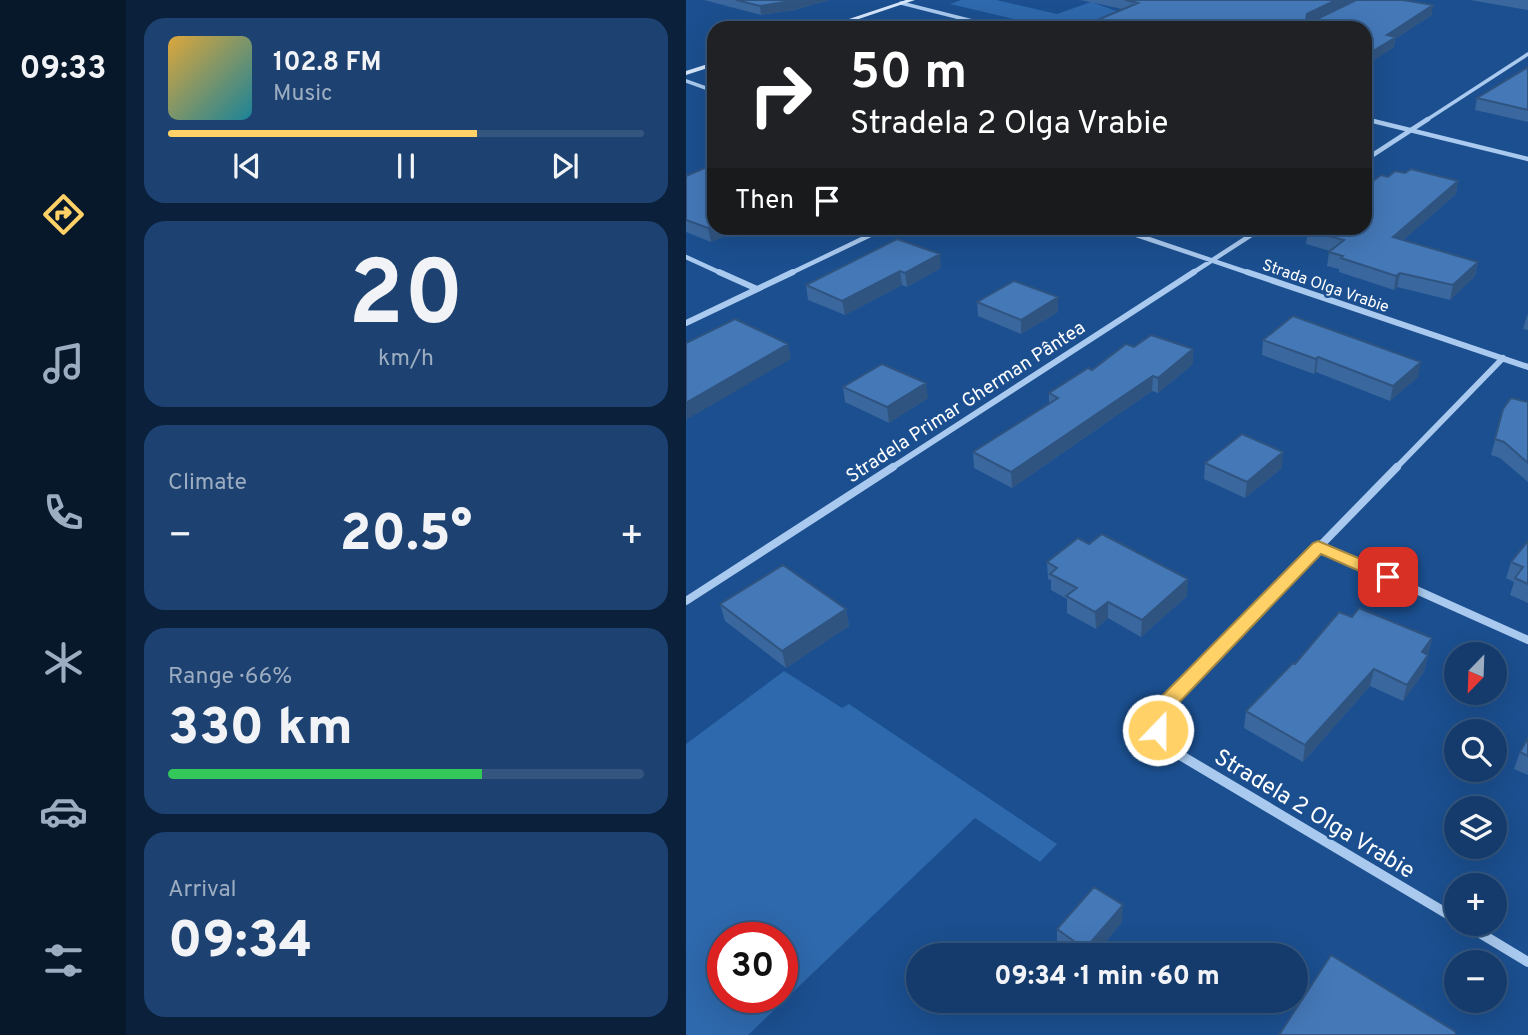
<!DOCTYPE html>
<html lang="en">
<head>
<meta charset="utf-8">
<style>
	:root { --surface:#143b6b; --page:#1d4271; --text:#f1f3f6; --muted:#9dadc1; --line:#33557e; --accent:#ffd166 }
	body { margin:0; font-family:Overpass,sans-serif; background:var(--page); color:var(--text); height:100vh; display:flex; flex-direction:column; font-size:26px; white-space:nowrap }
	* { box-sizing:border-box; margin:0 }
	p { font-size:23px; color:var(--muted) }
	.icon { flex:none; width:38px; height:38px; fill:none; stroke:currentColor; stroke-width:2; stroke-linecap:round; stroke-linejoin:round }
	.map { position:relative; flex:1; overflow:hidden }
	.drawer { display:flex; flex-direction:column; gap:18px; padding:18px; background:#0b203b; width:560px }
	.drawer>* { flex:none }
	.top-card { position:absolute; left:21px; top:21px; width:665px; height:214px; border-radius:21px; box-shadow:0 7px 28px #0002,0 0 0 2px var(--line); background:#202124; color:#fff; overflow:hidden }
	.needle { width:46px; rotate:203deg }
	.tools { position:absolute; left:758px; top:642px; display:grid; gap:14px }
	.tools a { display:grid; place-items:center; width:63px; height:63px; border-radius:50%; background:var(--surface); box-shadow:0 7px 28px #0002,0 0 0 2px var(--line); font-size:35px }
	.speed { position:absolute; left:21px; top:922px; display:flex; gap:14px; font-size:35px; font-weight:700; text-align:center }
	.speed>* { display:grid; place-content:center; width:91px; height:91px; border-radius:50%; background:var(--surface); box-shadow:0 7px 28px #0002,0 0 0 2px var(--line); line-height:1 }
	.speed .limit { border:10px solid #d22; background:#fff; color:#111 }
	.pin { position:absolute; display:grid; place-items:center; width:60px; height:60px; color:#fff; margin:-30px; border-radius:14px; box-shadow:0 4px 10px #0006 }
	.me { position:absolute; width:77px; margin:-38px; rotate:22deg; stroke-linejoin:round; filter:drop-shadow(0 0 5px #0008) }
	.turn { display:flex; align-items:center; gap:24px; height:147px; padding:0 28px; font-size:32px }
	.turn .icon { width:91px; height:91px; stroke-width:2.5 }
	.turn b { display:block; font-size:49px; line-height:60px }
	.then { display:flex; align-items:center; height:66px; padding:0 28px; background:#0003; gap:14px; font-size:26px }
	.big { font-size:52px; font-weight:800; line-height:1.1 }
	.drawer .card { flex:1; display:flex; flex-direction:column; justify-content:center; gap:10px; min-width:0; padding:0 24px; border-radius:21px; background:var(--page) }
	.drawer .dial { align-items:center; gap:0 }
	.dial b { font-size:91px; line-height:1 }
	.song { display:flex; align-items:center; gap:21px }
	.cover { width:84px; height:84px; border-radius:10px; background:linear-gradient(135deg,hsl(40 70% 55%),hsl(190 70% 35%)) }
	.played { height:7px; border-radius:4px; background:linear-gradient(90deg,var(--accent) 65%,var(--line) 65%) }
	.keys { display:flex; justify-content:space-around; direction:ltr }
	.heat { display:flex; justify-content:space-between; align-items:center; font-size:38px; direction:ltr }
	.charge { height:10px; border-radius:5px; background:linear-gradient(90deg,#34c759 66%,var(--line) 0) }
	.trip { position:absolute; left:220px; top:943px; width:402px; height:70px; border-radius:35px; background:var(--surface); box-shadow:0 7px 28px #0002,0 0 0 2px var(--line); font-weight:800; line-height:70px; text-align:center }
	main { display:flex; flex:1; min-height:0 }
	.menu { display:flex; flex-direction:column; width:126px; justify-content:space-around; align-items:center; background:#08182b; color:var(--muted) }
	.menu .icon { width:49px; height:49px }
	.menu .active { color:var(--accent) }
	.menu b { font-size:32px; color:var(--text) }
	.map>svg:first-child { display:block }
	.green { fill:#2e69ad; fill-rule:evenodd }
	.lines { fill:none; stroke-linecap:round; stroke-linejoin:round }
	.street-far4 { stroke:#a9c9ee; stroke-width:3.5 }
	.street-far3 { stroke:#a9c9ee; stroke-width:4.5 }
	.street-far2 { stroke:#a9c9ee; stroke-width:6 }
	.street-far1 { stroke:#a9c9ee; stroke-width:8 }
	.street { stroke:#a9c9ee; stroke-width:10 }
	.secondary { fill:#d6e6fa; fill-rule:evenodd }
	.wall { fill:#3a679d }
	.shaded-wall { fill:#305480 }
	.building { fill:#4478b7; stroke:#305480; stroke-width:2 }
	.route { fill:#ffd166; stroke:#a68842; stroke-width:2 }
	.labels { text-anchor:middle; stroke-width:5; stroke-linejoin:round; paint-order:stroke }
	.far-street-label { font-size:16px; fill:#fff; stroke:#1b4f8f }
	.street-label { font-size:19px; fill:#fff; stroke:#1b4f8f }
	.near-street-label { font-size:23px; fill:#fff; stroke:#1b4f8f }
</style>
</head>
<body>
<main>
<nav class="menu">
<b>09:33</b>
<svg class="icon active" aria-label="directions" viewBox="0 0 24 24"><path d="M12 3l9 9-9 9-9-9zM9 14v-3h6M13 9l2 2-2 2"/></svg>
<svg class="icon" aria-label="music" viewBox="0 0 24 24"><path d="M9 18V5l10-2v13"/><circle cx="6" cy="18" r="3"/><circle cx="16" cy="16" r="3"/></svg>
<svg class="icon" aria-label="phone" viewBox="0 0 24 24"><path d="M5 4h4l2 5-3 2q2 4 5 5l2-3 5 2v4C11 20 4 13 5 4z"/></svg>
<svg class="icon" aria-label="climate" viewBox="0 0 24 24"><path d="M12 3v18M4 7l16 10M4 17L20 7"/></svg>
<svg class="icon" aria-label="car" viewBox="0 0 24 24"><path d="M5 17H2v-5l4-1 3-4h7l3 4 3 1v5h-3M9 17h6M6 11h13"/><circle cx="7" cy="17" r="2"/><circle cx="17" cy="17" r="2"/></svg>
<svg class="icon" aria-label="filters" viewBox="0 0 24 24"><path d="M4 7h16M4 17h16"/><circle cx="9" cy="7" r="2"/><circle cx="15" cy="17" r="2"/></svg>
</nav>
<section class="drawer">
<div class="card">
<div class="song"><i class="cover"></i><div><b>102.8 FM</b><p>Music</p></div></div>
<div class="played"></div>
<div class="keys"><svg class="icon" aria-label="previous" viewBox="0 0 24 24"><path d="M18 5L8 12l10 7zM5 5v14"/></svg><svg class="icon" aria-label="pause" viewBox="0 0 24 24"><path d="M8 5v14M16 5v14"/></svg><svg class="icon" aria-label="next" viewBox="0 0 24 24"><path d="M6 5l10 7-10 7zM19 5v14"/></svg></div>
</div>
<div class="card dial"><b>20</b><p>km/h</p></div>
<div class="card"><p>Climate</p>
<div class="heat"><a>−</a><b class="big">20.5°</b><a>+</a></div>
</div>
<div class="card"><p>Range · 66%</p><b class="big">330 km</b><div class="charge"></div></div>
<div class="card"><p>Arrival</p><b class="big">09:34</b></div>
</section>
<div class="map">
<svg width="842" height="1035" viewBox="0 0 842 1035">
	<rect width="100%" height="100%" fill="#1b4f8f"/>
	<path class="green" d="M275,0H310L371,14L405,2L439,14L403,28H366L264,4Z
		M98,671L156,708L163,704L371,844L354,862L289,818L62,1035H0V744ZM37,938H96V998H37Z"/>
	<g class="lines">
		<path class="street-far4" d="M215,3L314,28
			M0,81L28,91
			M679,119L686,121
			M739,121L842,54"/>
		<path class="street-far3" d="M679,119L842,159
			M679,160L742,119
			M430,228L566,274
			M0,257L37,274
			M103,274L199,228
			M505,274L576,228"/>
		<path class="street-far2" d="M33,272L71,289
			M561,272L842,367
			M0,323L107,272
			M204,469L508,272
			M709,469L817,358"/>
		<path class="street-far1" d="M632,546L842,640
			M0,601L207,467
			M474,718L476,708L711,467"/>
		<path class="street" d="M474,716L476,734L494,755L770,919
			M779,924L842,962"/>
		<path class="secondary" d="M220,0H229L146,28H136Z
			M28,62V66L0,75V71Z"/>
	</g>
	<path class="wall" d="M18,0H143L109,10L75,15Z
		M394,0H667L666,1L746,15L709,39L708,47L679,66V28L436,9Z
		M784,0H842V10Z
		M842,67V122L789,110L791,98Z
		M28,164L25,242L0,232V176Z
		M719,173L772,181L770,194L717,240L792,262L789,276L764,300L711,287L708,290L653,272V269L641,266L643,252L644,251L620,244L622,231L702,177Z
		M211,239L255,268L221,287L216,285L159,315L122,300L120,285Z
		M372,297V312L335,334L292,316L291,302Z
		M842,313V330L837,329Z
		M577,340L732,377L704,401L630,372L628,374L576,355Z
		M448,347L507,364L472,393L466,391L326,488L288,468L287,452L363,404V393Z
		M157,387L242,398L203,423L159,402Z
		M842,402V482L814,458L805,455L817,409Z
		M519,463L596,468L559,498L518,479Z
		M842,541V603L824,595L828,582L820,578L825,562Z
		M361,562L501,596L455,637L422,618L410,629L381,613V599L365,590V580L362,579Z
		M34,604L160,609L163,626L100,668L39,621Z
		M666,617L746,638L738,672L717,701L684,686L617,762L558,728L560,711L609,664Z
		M842,738V775L828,769L834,752Z
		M436,922L408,956H385L371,946V929Z"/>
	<path class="shaded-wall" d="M111,0H143L109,10L75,15L74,6Z
		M650,0H667L666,1L620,24L621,14Z
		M747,5L746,15L709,39L708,47L679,66V56L701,35Z
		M772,181L770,194L705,251L707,237Z
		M28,226V228H60L25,242L22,228Z
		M254,254L255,268L221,287L219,273Z
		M792,262L789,276L764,300L767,285Z
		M214,271L216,285L159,315L156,301Z
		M714,273L711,287L708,290L710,276Z
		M372,297V312L335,334V320Z
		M102,344L105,359L0,420V403Z
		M507,349V364L472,393V378Z
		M632,357L630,372L628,374L630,359Z
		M735,362L732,377L704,401L707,386Z
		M467,376L466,391L326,488L325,472Z
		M240,383L242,398L203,423L201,407Z
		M597,452L596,468L559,498L561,482Z
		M502,579L501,596L455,637L456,620Z
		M422,602V618L410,629L409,612Z
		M160,609L163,626L100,668L96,651Z
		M746,638L742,655L736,652Z
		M742,655L738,672L717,701L721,685Z
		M688,669L684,686L617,762L619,745Z
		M437,905L436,922L408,956H399V949Z"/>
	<path class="building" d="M50,0H111L74,6Z
		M439,0H650L621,14L620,21L625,22L670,0H717L747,5L701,35L710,37L679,56V28H392L452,3Z
		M842,67V110L791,98Z
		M28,164V226L22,228L0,220V176Z
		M725,169L772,181L707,237L792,262L767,285L714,273L710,276L655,258L657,256L643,252L658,240L622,231L626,228H679V187L695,175L702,177L709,171L719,173Z
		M211,239L254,254L219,273L214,271L156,301L120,285Z
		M328,281L372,297L335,320L291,302Z
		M607,316L735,362L707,386L632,357L630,359L577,340Z
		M49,319L102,344L0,403V343Z
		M465,335L507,349L472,378L467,376L325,472L287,452L372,398L363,393L402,368L406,370L440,344L448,347Z
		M196,364L240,383L201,407L157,387Z
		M825,398L842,402V463L818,442L809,439L817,409Z
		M556,434L597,452L561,482L519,463Z
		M416,534L502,579L456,620L422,602L409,612L380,596L391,588L364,574L371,568L361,562L392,538L403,544Z
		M842,541V584L829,578L837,567L825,562Z
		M97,565L160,609L96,651L34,604Z
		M673,608L746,638L736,652L742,655L721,685L688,669L619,745L560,711L607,663L609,664L653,612L666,617Z
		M842,738V756L834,752Z
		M408,887L437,905L399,949L371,929Z
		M645,955L770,1032L769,1035H593Z"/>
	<path class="route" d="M632,541L708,573L711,577L702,583L696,581L635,554L485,711L479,736L472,738L465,736L463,730L469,703L627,543Z"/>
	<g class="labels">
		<g class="far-street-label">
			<text transform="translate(640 285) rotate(19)" y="6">Strada Olga Vrabie</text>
		</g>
		<g class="street-label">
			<text transform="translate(279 401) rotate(-33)" y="7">Stradela Primar Gherman Pântea</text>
		</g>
		<g class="near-street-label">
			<text transform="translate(629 813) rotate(31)" y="8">Stradela 2 Olga Vrabie</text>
		</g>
	</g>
</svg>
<div class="tools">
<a><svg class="needle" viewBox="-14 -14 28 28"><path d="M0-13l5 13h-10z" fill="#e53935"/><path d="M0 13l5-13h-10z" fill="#9dadc1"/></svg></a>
<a><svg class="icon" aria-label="search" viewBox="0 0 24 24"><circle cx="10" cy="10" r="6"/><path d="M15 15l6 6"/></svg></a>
<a><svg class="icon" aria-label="layers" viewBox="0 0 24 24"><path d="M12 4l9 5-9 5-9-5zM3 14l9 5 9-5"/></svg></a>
<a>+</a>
<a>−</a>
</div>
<div class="speed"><div class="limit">30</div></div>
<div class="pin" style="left:702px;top:577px;background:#d93025"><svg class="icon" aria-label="arrive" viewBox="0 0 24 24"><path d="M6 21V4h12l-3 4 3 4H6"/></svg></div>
<svg class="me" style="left:472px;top:730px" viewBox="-20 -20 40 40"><circle r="17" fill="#ffd166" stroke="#fff" stroke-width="3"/><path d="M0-11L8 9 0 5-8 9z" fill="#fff"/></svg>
<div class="trip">09:34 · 1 min · 60 m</div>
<div class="top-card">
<div class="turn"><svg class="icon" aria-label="right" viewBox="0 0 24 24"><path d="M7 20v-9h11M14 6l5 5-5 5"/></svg><div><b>50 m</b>Stradela 2 Olga Vrabie</div></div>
<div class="then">Then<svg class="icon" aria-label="arrive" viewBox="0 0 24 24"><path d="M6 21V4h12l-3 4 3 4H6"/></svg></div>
</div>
</div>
</main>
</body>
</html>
